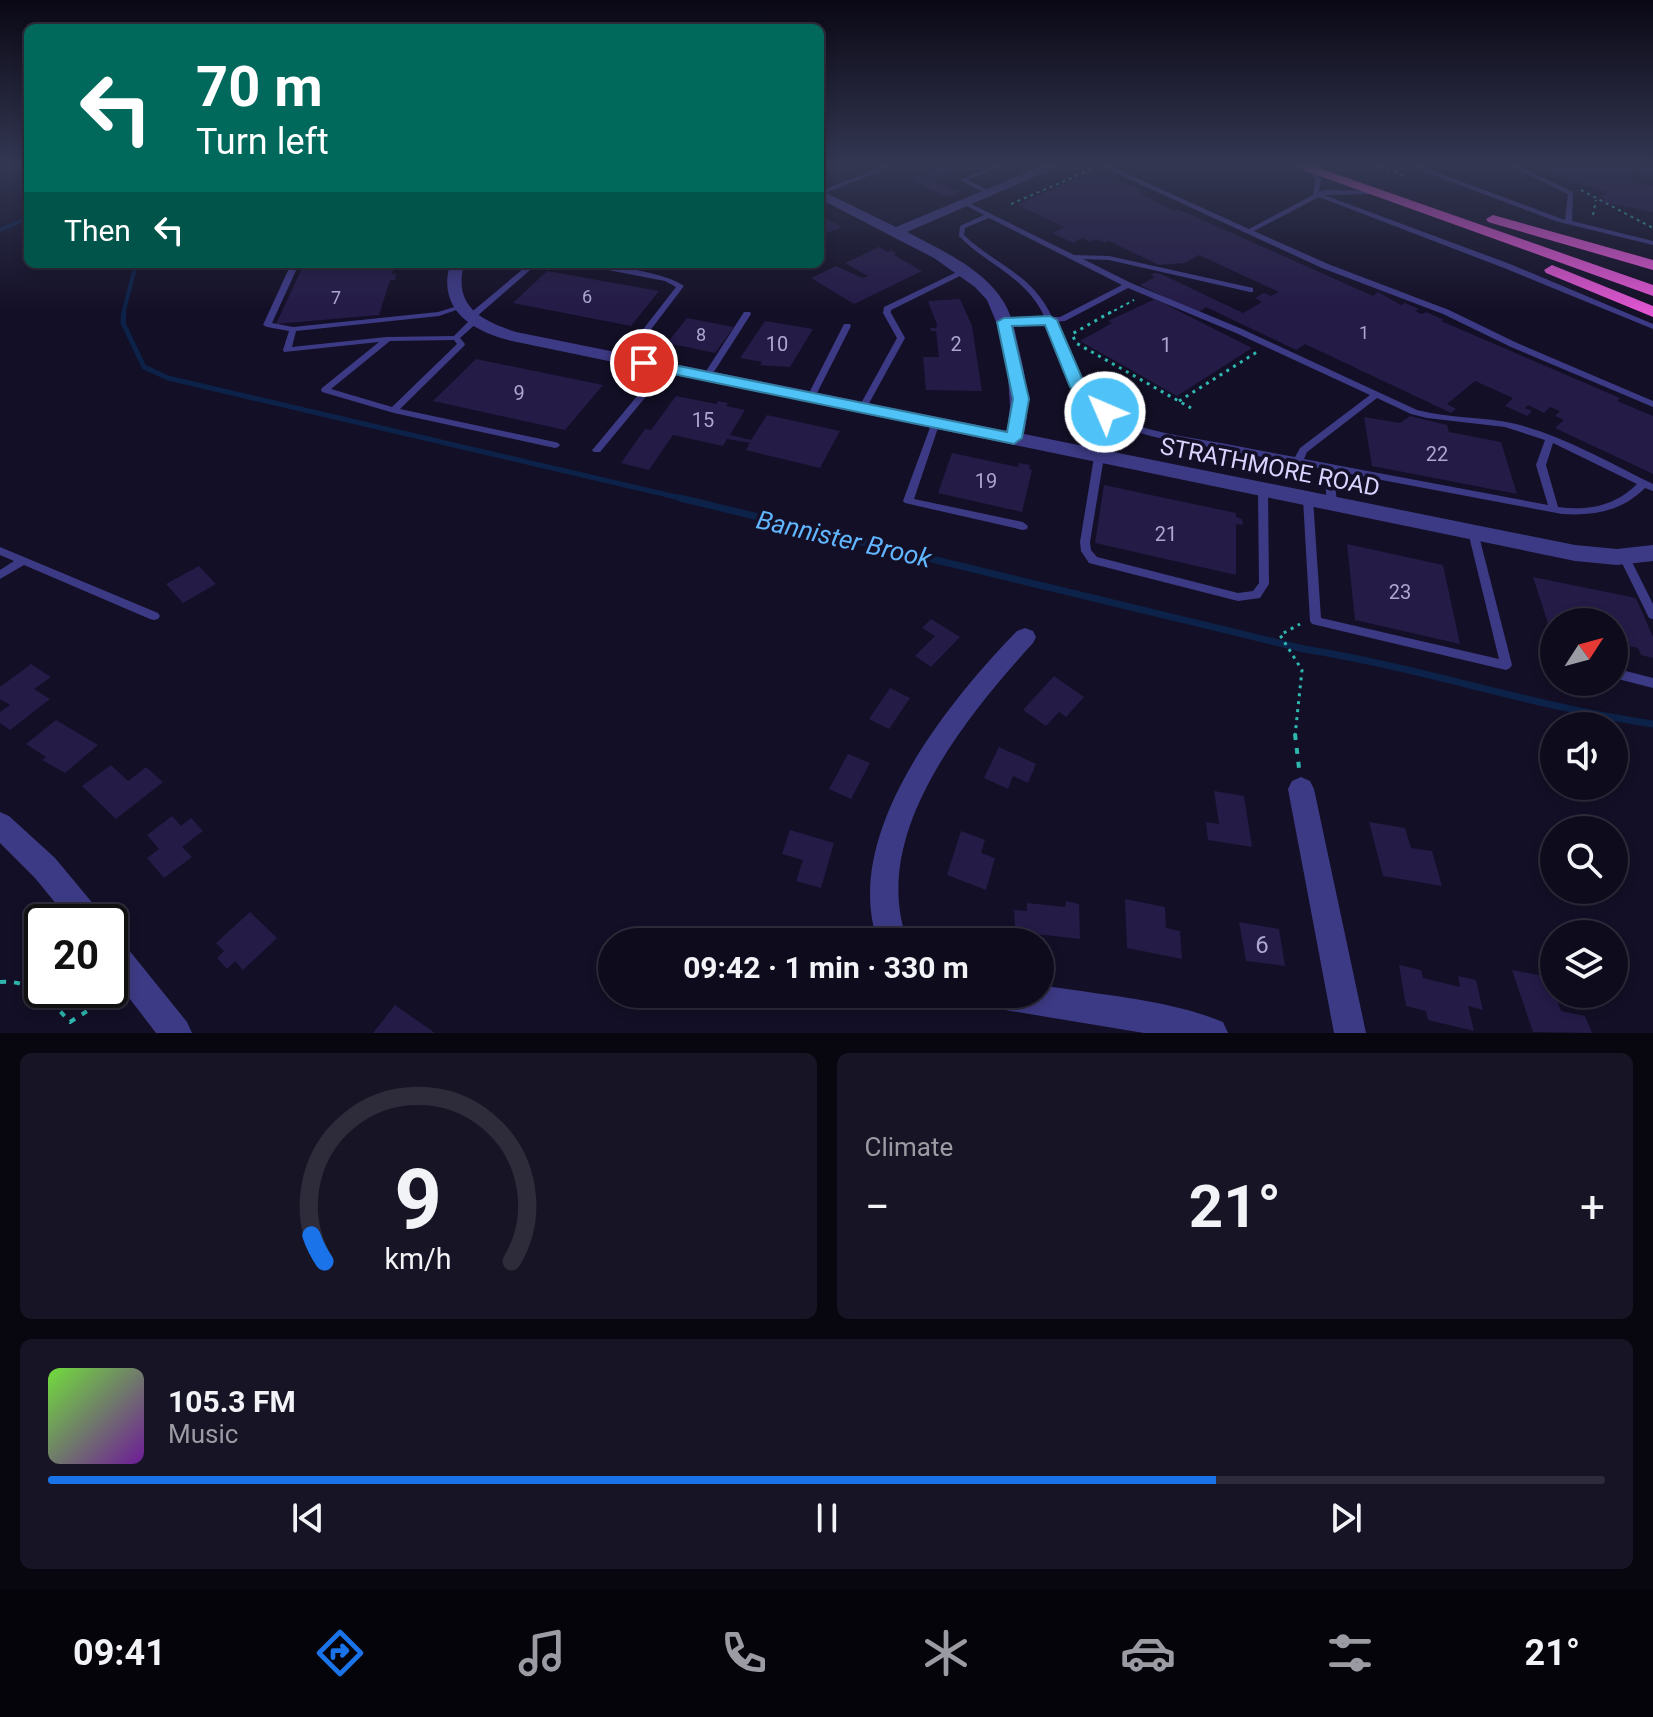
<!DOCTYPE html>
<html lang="en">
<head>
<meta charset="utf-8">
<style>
	:root { --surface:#0e0b1c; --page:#171425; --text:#f1f3f6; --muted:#9b9ba3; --line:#2e2b3b; --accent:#1a73e8 }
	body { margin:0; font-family:Roboto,sans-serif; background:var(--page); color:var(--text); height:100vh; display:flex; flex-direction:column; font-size:30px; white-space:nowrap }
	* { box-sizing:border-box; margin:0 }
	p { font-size:26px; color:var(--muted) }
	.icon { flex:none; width:44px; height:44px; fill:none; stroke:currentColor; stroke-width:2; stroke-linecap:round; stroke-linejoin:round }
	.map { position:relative; height:1033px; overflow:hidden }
	.panel { display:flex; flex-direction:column; gap:20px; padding:20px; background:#08060f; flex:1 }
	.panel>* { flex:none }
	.guide { position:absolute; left:24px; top:24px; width:800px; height:244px; border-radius:12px; box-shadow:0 4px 12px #0003,0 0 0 2px var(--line); background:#00695c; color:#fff; overflow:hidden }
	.needle { width:52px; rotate:54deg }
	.controls { position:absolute; left:1540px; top:608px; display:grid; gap:16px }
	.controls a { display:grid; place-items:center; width:88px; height:88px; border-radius:50%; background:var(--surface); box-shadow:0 4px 12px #0003,0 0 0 2px var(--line); font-size:40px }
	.speed { position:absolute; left:24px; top:904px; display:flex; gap:16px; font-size:40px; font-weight:700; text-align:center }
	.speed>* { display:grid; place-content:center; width:104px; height:104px; border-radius:50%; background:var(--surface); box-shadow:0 4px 12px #0003,0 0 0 2px var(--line); line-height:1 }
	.speed .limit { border:4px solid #111; border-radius:12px; background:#fff; color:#111 }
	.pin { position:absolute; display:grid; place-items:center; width:68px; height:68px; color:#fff; margin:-34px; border:4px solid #fff; border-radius:50%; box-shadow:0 2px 8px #0007 }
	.me { position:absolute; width:88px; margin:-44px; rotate:315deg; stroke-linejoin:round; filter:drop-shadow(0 0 6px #0008) }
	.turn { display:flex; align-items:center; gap:28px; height:168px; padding:0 40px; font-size:36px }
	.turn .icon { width:104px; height:104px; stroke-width:2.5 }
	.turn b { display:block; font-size:56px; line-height:68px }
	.then { display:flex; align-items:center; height:76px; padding:0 40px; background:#0003; gap:16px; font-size:30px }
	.big { font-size:60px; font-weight:700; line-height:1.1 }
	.panel .card { flex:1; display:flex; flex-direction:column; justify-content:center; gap:12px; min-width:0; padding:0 28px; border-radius:12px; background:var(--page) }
	.panel .dial { align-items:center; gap:0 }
	.dial svg { height:208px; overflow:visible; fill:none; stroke:var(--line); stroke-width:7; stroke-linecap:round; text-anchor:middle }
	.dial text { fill:var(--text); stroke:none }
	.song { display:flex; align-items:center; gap:24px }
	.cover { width:96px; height:96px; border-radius:12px; background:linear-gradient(135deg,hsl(100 70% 55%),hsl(280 70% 35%)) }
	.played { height:8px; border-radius:4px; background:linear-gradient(90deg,var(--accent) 75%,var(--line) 75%) }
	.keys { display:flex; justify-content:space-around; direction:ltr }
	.heat { display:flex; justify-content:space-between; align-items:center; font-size:44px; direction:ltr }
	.panel .tiles { flex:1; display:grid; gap:20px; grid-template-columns:1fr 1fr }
	.card:last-child { grid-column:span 2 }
	.trip { position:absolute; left:598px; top:928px; width:456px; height:80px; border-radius:40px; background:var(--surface); box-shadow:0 4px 12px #0003,0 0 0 2px var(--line); font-weight:700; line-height:80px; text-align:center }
	.dock { display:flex; height:128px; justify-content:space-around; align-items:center; background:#06040b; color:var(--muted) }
	.dock .icon { width:56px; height:56px }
	.dock .current { color:var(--accent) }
	.dock b { font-size:36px; color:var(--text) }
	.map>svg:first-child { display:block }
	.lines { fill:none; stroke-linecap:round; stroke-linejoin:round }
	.stream-far2 { stroke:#0c2248; stroke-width:4 }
	.stream-far1 { stroke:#0c2248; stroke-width:5 }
	.stream { stroke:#0c2248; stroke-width:7 }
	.building { fill:#241b47 }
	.path-far2 { stroke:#2fb8b0; stroke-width:2; stroke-dasharray:3 4; stroke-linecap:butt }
	.path-far1 { stroke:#2fb8b0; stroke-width:3; stroke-dasharray:3 5; stroke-linecap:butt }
	.path { stroke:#2fb8b0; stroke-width:4; stroke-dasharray:6 8; stroke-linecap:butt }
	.service { fill:#3d3a85; fill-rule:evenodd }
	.minor { fill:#3d3a85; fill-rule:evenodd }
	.tertiary { fill:#3d3a85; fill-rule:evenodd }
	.trunk { fill:#e055d1; fill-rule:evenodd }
	.route { fill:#4fc3f7; stroke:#337fa1; stroke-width:2 }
	.labels { text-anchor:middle; stroke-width:7; stroke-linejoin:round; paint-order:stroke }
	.far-number-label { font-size:18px; fill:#aca6d1 }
	.number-label { font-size:20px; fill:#aca6d1 }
	.street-label { font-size:24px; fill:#d9d4ff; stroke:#130f26 }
	.near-number-label { font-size:24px; fill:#aca6d1 }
	.water-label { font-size:26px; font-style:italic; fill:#62b6ff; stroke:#130f26 }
</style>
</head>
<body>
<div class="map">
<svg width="1653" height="1033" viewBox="0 0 1653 1033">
	<rect width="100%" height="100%" fill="#130f26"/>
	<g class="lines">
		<path class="stream-far2" d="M0,230L28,218
			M123,314L136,264"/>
		<path class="stream-far1" d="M124,312L123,323L144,367L168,378L689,500"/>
		<path class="stream" d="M680,498L1304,649C1422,668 1535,707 1653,724"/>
	</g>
	<path class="building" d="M946,166L968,167L933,180L954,190H963L946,197L911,179Z
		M1552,166H1653V178L1636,173L1627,179L1653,187V212L1602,202L1606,199L1601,197L1608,192L1544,172Z
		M1092,172L1142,190L1138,192L1174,211L1178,209L1373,296L1378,292L1401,305L1405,303L1419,309L1415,311L1422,314L1426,312L1444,320L1441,321L1620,398L1617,401L1653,416V474L1555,428L1564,420L1555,416L1560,411L1550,407L1544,413L1528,405L1525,408L1532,411L1527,416L1505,406L1513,398L1475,381L1447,404L1456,409L1451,413L1305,344L1296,350L1206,307L1197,313L1140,285L1155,277L1151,275L1154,273L1161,274L1243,313L1262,302L1255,298L1264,293L1271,296L1279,292L1199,255L1185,263L1159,265L1109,241L1105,243L1096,239L1090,242L1083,238L1073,243L1052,233L1064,227L1017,205Z
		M820,215L842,227L820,236Z
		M879,247L888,252L891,250L897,254L894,255L922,271L854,304L811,278L836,266L862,278L868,276L845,263Z
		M304,264H395L392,274H396L395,280H390L379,315L276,324Z
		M547,271L659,291L631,326L513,303Z
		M960,299L972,326L982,391L926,390L923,357H939L936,331H931L930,328H936L937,325L928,301Z
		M1155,299L1252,348L1177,396L1080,341L1112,323L1108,321Z
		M687,318L734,327L715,353L667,343Z
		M765,321L813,329L790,367L760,365L762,362L740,358Z
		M476,359L603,385L565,430L433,401Z
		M676,396L716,404L718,401L728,403L726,406L745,410L730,435L751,440L767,415L840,431L820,468L746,450L750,443L727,439L723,446L673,435L649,470L621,463L645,429L651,430Z
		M1410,416L1447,425L1449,432L1501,442L1517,494L1372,466L1364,417L1400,423Z
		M952,453L1018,467L1019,463L1030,465L1029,469L1032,470L1022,512L938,493Z
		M1104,485L1236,513V517L1242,519L1243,525L1236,524V575L1095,543Z
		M1347,544L1443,565L1460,644L1355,620Z
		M199,566L216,584L183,603L166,584Z
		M1533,577L1636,598L1653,637V658L1641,655L1638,648L1614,643V622H1554L1553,639Z
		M931,619L960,637L931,667L915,656L935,636L922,628Z
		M31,664L51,677L34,689L50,699L10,730L0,723V712L10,705L0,699V687Z
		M1054,676L1084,697L1066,717L1059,712L1046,726L1023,710Z
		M890,688L910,698L889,729L869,719Z
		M56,720L98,745L65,773L42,760L46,757L26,744Z
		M999,747L1036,764L1028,783L1013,776L1008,789L984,778Z
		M848,754L870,763L851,799L829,789Z
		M111,765L128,781L146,767L163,782L116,819L82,786Z
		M1214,791L1244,796L1252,847L1208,840L1206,822L1219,824Z
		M172,816L181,826L191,818L203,831L182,847L192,857L164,878L147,858L159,849L147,835Z
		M1369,822L1405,828L1411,848L1432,851L1442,886L1383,876Z
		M790,830L834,843L821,888L796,881L803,860L782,854Z
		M961,831L985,840L981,853L995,858L986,890L947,875Z
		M1125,899L1165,907L1166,928L1180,931L1182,959L1127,948Z
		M1066,901L1079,904L1080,939L1027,933V928L1015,927L1014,910L1027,911V903L1065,907Z
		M250,912L277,938L243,970L235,961L227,969L217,958L224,951L216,943Z
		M1239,922L1279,929L1285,966L1246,961Z
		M1399,965L1421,970L1423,978L1460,987L1458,976L1476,980L1483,1010L1468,1006L1474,1031L1428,1020L1426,1011L1406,1006Z
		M1512,970L1549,977L1561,1011L1585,1016L1592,1033L1533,1032Z
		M820,994H846L825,1005Z
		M395,1005L435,1033H373Z"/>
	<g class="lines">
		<path class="path-far2" d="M1381,166L1407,177
			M1581,190L1653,228
			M1011,204L1092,169
			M1593,215L1596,200
			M1108,314L1134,300"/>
		<path class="path-far1" d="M1111,312L1072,334L1076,343L1191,408
			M1179,401L1257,352
			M1295,736L1302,670L1280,635L1300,624"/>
		<path class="path" d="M1295,734L1299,768
			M0,982C31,979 51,1001 70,1022L114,994"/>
		<path class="service" d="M885,166H894L820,195V191Z
			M908,166H916L913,168Z
			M993,166H1002L968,180L991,192V194H987L960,180Z
			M1101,166H1110L1249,229L1313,195L1315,179L1307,170L1308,169H1312L1321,179L1319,192L1324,190L1372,191V193L1370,194L1324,195L1510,264L1653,324V329L1504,268L1319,197L1254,231L1328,264L1449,310L1517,343L1653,401V407L1511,347L1443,314L1322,268Z
			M1409,166H1419L1565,220L1568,194L1510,166H1519L1573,192L1572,221L1653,241V245L1555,221Z
			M963,202H967L1074,255L1109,256L1253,288V292H1250L1109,260L1083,259L1131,283L1242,329L1417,410C1450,419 1483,416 1516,424C1564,436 1608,462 1653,484V491L1645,488C1622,511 1594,516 1562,514L1334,471L1337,504L1332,507L1327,504L1324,469C1290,462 1256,456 1221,449C1181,442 1125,437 1093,408C1069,386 1058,352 1047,322L1001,324V320H1004L1045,318C1026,276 988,266 959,236L960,226L984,215L963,204ZM989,218L1122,285L1060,317H1052C1032,273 996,266 964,235L965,228ZM1128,288L1236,333L1370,395L1300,448L1295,457C1266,452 1238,446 1209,441C1172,434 1127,430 1099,403C1076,382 1066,350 1054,322L1065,321ZM1377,398L1411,414L1427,418L1505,427L1545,440L1536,465L1548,505L1304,459L1307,452ZM1553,443L1637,484C1615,506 1588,511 1558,507L1546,465Z
			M291,264H299L272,323L293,327L438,312L461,305L465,307L439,316L296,331L292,347L386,337L454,336L471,319H468V315L529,264H537L475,318H478V322L460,338L465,344L464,346L400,409L555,442L558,443L560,445L558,447L555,448L394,413L322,392L321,390L322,388L379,342L284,352L283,350L289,331L267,327L263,325ZM454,340L457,344L392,407L331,389L390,341Z
			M583,264C607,264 665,272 684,286L627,361H624L620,359L676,287L665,281L587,266Z
			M961,270L968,272L891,310V313L905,338L867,407L863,410L860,409L859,407L897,338L883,313L884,307Z
			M744,312H750L751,314L710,378H704L703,376Z
			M844,324H850L851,326L815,397L811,400L808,399L807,397Z
			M665,365L669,368L668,370L600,452H594L592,450L594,448L662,366Z
			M936,419L940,422L914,499L1023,522L1028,526L1027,529L1023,530L905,503L903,501L932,422Z
			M1099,454L1104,457L1090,542L1091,550L1097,557L1238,593L1253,591L1259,583L1258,490L1263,487L1266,488L1268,490L1269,584L1260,598L1238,601L1089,563L1081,551L1080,542L1094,457Z
			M1308,496L1313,499L1321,618L1499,659L1468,532L1473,528L1478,532L1512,665L1510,668L1506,670L1312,624L1310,621L1303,499Z
			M0,547L158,613L160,616L158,619L154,620L150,619L24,565L0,579V570L14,561L0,555Z
			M1624,553L1628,554L1653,604V619L1649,618L1619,557L1620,554Z
			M1614,668L1653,678V688L1614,678Z"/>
		<path class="minor" d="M1043,166H1060L907,232C941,250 987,270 1006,306C1014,321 1016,338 1020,354C1027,381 1030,407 1024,434L1575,545L1617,549L1653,545V561L1617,565L1575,561L512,341C472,331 437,310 450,264H464C453,306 480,320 516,332L1007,431L1010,406L1008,376L997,324L987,300L975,287L934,258L820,199V190L896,227Z
			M1025,628L1033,631L1036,637L1033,643C966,717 867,836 908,942H878C840,835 947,703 1017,631Z
			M1301,777L1310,781L1314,789L1366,1033H1334L1288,789L1292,781Z
			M1040,985C1100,995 1167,999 1223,1022L1228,1033H1144L999,1009L988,1005L984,994H1040Z"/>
		<path class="tertiary" d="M0,812L9,816L55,858L100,912L104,922H71L35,878L0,843Z
			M110,934L120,939L187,1022L192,1033H156L110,973Z"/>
		<path class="trunk" d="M1292,166H1313L1653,285V296Z
			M1493,215L1653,260V270L1488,222L1486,219Z
			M1552,265L1653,306V317L1546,273L1544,270Z"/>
	</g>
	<linearGradient id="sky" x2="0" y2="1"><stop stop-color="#0a0815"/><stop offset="0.53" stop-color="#333752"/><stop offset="1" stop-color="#333752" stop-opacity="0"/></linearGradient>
	<rect width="1653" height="311" fill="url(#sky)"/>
	<path class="route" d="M1050,316L1057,320L1085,385L1113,412L1110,416H1099L1070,387L1045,325L1012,326L1029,399L1022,438L1014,444L644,368L637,363L644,359L1007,432L1013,399L997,322L1004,318Z"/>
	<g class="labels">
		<g class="far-number-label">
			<text x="587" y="303">6</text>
			<text x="336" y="304">7</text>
			<text x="1364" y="339">1</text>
			<text x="701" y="341">8</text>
		</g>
		<g class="number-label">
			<text x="777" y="351">10</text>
			<text x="956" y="351">2</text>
			<text x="1166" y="352">1</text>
			<text x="519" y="400">9</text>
			<text x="703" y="427">15</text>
			<text x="1437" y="461">22</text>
			<text x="986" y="488">19</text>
			<text x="1166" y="541">21</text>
			<text x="1400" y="599">23</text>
		</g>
		<g class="street-label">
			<text transform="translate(1270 467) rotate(11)" y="8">STRATHMORE ROAD</text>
		</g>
		<g class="near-number-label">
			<text x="1262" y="953">6</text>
		</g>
		<g class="water-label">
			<text transform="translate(844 539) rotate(13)" y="9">Bannister Brook</text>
		</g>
	</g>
</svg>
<div class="controls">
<a><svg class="needle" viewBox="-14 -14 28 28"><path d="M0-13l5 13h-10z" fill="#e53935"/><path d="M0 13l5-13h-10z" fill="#9b9ba3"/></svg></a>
<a><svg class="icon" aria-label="sound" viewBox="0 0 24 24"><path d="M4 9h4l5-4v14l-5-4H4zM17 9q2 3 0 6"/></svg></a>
<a><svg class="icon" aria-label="search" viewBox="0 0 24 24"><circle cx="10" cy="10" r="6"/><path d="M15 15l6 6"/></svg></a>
<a><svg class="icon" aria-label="layers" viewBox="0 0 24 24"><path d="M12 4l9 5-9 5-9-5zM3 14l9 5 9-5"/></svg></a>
</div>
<div class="speed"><div class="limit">20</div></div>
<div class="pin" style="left:644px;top:363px;background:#d93025"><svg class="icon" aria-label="arrive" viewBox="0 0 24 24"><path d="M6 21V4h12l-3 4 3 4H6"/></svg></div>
<svg class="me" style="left:1105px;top:412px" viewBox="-20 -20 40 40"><circle r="17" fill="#4fc3f7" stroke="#fff" stroke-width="3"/><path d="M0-11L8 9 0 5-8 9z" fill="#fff"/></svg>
<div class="trip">09:42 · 1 min · 330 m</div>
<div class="guide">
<div class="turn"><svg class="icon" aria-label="left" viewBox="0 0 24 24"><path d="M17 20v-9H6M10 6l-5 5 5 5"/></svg><div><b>70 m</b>Turn left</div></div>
<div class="then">Then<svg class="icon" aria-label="left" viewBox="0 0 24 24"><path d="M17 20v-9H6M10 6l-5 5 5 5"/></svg></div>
</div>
</div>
<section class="panel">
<div class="tiles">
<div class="card dial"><svg viewBox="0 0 100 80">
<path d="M14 69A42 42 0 1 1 86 69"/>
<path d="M14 69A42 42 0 0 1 9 59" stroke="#1a73e8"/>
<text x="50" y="56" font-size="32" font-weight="700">9</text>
<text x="50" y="72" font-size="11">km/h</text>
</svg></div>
<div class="card"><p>Climate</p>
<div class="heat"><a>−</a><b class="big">21°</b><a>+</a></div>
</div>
<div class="card">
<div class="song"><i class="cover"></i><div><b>105.3 FM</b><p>Music</p></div></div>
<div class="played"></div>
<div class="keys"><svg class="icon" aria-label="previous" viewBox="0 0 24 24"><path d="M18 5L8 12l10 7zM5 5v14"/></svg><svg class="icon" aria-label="pause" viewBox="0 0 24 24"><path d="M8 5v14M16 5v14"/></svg><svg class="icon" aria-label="next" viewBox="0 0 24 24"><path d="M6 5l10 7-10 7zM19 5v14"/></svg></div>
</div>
</div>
</section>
<nav class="dock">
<b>09:41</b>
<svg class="icon current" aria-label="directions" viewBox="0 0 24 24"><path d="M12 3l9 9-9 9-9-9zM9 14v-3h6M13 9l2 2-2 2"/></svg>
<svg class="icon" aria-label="music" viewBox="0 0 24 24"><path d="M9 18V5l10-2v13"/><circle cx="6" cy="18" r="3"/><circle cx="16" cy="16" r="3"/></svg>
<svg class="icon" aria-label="phone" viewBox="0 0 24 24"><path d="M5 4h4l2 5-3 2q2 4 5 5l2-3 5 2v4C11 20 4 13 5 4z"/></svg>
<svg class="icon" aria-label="climate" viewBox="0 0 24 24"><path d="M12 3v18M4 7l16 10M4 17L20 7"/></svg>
<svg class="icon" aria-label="car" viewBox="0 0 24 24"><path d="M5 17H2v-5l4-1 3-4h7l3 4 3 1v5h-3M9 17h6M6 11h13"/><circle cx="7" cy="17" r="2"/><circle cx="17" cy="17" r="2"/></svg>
<svg class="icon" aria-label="filters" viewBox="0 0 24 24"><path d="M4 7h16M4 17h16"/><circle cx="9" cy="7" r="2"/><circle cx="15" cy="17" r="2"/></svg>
<b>21°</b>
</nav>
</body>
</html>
